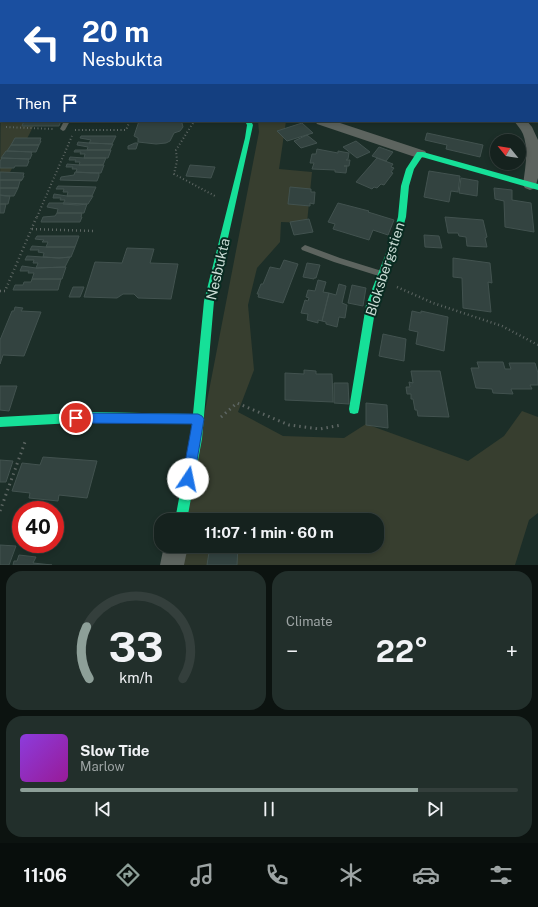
<!DOCTYPE html>
<html lang="en">
<head>
<meta charset="utf-8">
<style>
	:root { --surface:#15221e; --page:#222f2b; --text:#f1f3f6; --muted:#9da4a4; --line:#343f3c; --accent:#8d9f98 }
	body { margin:0; font-family:"Public Sans",sans-serif; background:var(--page); color:var(--text); height:100vh; display:flex; flex-direction:column; font-size:15px; white-space:nowrap }
	* { box-sizing:border-box; margin:0 }
	p { font-size:13px; color:var(--muted) }
	.icon { flex:none; width:22px; height:22px; fill:none; stroke:currentColor; stroke-width:2; stroke-linecap:round; stroke-linejoin:round }
	.map { position:relative; height:565px; overflow:hidden }
	.drawer { display:flex; flex-direction:column; gap:6px; padding:6px; background:#0c1310; flex:1 }
	.drawer>* { flex:none }
	.hud { position:absolute; left:0px; top:0px; width:538px; height:122px; box-shadow:0 2px 6px #0003,0 0 0 1px var(--line); background:#1a4fa0; color:#fff; overflow:hidden }
	.needle { width:26px; rotate:300deg }
	.fabs { position:absolute; left:490px; top:134px; display:grid; gap:8px }
	.fabs a { display:grid; place-items:center; width:36px; height:36px; border-radius:50%; background:var(--surface); box-shadow:0 2px 6px #0003,0 0 0 1px var(--line); font-size:20px }
	.speed { position:absolute; left:12px; top:501px; display:flex; gap:8px; font-size:20px; font-weight:700; text-align:center }
	.speed>* { display:grid; place-content:center; width:52px; height:52px; border-radius:50%; background:var(--surface); box-shadow:0 2px 6px #0003,0 0 0 1px var(--line); line-height:1 }
	.speed .limit { border:6px solid #d22; background:#fff; color:#111 }
	.pin { position:absolute; display:grid; place-items:center; width:34px; height:34px; color:#fff; margin:-17px; border:2px solid #fff; border-radius:50%; box-shadow:0 1px 4px #0007 }
	.me { position:absolute; width:44px; margin:-22px; rotate:11deg; stroke-linejoin:round; filter:drop-shadow(0 0 3px #0008) }
	.turn { display:flex; align-items:center; gap:14px; height:84px; padding:0 16px; font-size:18px }
	.turn .icon { width:52px; height:52px; stroke-width:2.5 }
	.turn b { display:block; font-size:28px; line-height:34px }
	.then { display:flex; align-items:center; height:38px; padding:0 16px; background:#0003; gap:8px; font-size:15px }
	.big { font-size:30px; font-weight:700; line-height:1.1 }
	.drawer .widget { flex:1; display:flex; flex-direction:column; justify-content:center; gap:6px; min-width:0; padding:0 14px; border-radius:16px; background:var(--page) }
	.drawer .dial { align-items:center; gap:0 }
	.dial svg { height:104px; overflow:visible; fill:none; stroke:var(--line); stroke-width:7; stroke-linecap:round; text-anchor:middle }
	.dial text { fill:var(--text); stroke:none }
	.song { display:flex; align-items:center; gap:12px }
	.cover { width:48px; height:48px; border-radius:6px; background:linear-gradient(135deg,hsl(270 70% 55%),hsl(300 70% 35%)) }
	.played { height:4px; border-radius:2px; background:linear-gradient(90deg,var(--accent) 80%,var(--line) 80%) }
	.keys { display:flex; justify-content:space-around; direction:ltr }
	.heat { display:flex; justify-content:space-between; align-items:center; font-size:22px; direction:ltr }
	.drawer .tiles { flex:1; display:grid; gap:6px; grid-template-columns:1fr 1fr }
	.widget:last-child { grid-column:span 2 }
	.trip { position:absolute; left:154px; top:513px; width:230px; height:40px; border-radius:16px; background:var(--surface); box-shadow:0 2px 6px #0003,0 0 0 1px var(--line); font-weight:700; line-height:40px; text-align:center }
	.menu { display:flex; height:64px; justify-content:space-around; align-items:center; background:#080e0c; color:var(--muted) }
	.menu .icon { width:28px; height:28px }
	.menu .selected { color:var(--accent) }
	.menu b { font-size:18px; color:var(--text) }
	.map>svg:first-child { display:block }
	.green { fill:#373e2f }
	.building { fill:#334340; stroke:#42524f }
	.lines { fill:none; stroke-linecap:round; stroke-linejoin:round }
	.path-far3 { stroke:#5d6663; stroke-width:1.5; stroke-dasharray:0.5 2; stroke-linecap:butt }
	.path-far2 { stroke:#5d6663; stroke-width:2; stroke-dasharray:1 2.5; stroke-linecap:butt }
	.path-far1 { stroke:#5d6663; stroke-width:2.5; stroke-dasharray:1 3; stroke-linecap:butt }
	.path { stroke:#5d6663; stroke-width:3; stroke-dasharray:1.5 4; stroke-linecap:butt }
	.lane { fill:#5d645f; fill-rule:evenodd }
	.street { fill:#5d645f; fill-rule:evenodd }
	.fast { fill:#16e098; fill-rule:evenodd }
	.route { fill:#1a73e8; stroke:#114b97 }
	.labels { text-anchor:middle; stroke-width:4; stroke-linejoin:round; paint-order:stroke }
	.street-label { font-size:14px; fill:#cadcd5; stroke:#092b21 }
</style>
</head>
<body>
<div class="map">
<svg width="538" height="565" viewBox="0 0 538 565">
	<rect width="100%" height="100%" fill="#1c2e28"/>
	<path class="green" d="M1,75V121H36L0,192Z
		M258,121H286L279,169L312,172L307,223L281,222L280,242L257,268L248,305L254,370L238,412L283,436L344,438L366,424L468,461L504,436L522,411L538,417V513L529,520L515,565H176L179,546H377V520H184L259,132Z"/>
	<path class="building" d="M24,121H61L59,126H22Z
		M139,121H178L182,123L183,127L180,131L174,133L170,141L166,143L156,144L138,142V138L134,136Z
		M302,123L313,133L287,141L277,131Z
		M427,133L483,145L480,157L446,149L447,145L425,140Z
		M307,135L317,143L301,148L294,141Z
		M81,136H116L112,144L89,143L91,140L80,138Z
		M15,138H41L40,141H41L39,145H11Z
		M356,141L370,152L357,158L343,147Z
		M78,142L89,143L113,144L110,150H87L88,147L77,145Z
		M135,143H138L136,149H128V146Z
		M11,145H39L36,152L7,151Z
		M379,147L393,152L386,161L372,156Z
		M317,149L338,153V151L349,153L348,159L346,160H350L349,166H344H347L346,173L335,172V170L312,169L314,163H310L312,154H316Z
		M75,150H111L108,158H84L85,154H80L81,152H74Z
		M6,151L32,152L31,154H32L30,159L1,158Z
		M70,157L84,158H106L103,165H79L80,162H75L76,160H69Z
		M2,158L29,159L28,161H29L27,166H15L14,168H0V161Z
		M377,158L393,164L391,167L394,168L391,172L393,173L384,185L381,184L377,188L374,187L372,189L356,182Z
		M67,164L79,165H104L101,173H90L76,172L77,169H72L73,167H66Z
		M190,165L215,167L211,178L186,176Z
		M429,171L460,176L458,192L451,191L449,202L424,197Z
		M0,172L24,173L23,176H24L22,180H0Z
		M75,172L99,173V176L97,181L60,180L61,177L74,175Z
		M461,178L478,181L477,196L459,193Z
		M0,180H22L20,181L18,188H0Z
		M58,186L96,187L92,196H67L68,192H63L64,189H56Z
		M290,187L311,189V192H315L314,204L310,203V206L288,204Z
		M0,188H18L14,196H5L0,195Z
		M494,188L512,190V200L531,203L534,232L505,227L504,201L495,199Z
		M54,194L67,196H93L88,204L77,205L63,204L65,200H60L61,198H53Z
		M0,195L10,196L8,204H0Z
		M49,203H64L87,204L84,213H57L58,209L47,207Z
		M338,203L369,211L368,212L394,220L388,235L373,230L369,240L333,229L335,224L328,222Z
		M0,204H6L4,213H0Z
		M57,213H82L81,217H82L80,222H41L43,217L55,216Z
		M445,217L483,220L487,237L485,238L487,247L467,246L466,237L459,236L458,233H448Z
		M309,219L313,232L294,235L290,222Z
		M424,235L439,236L442,248L425,247Z
		M37,236H79L75,247H46L48,242H42L44,240L35,239Z
		M32,246L46,247H75L71,257L59,258L43,257L44,253L38,252L39,250H30Z
		M127,248L154,249L150,263L178,264L171,299L138,298L134,294H123L117,298L84,297L95,262L122,263Z
		M27,256L59,258L70,257L65,267L36,268L38,263H33L34,260H25Z
		M453,258L490,263L492,283L488,282L491,312L463,308L462,278L453,277Z
		M284,260L298,264L283,303L258,297L259,294H257L261,284H263L270,267L280,269Z
		M307,263L320,265L316,278H314V279L303,277Z
		M22,266L36,268L66,267L62,279H32L34,273H28L29,271H20Z
		M32,279H61L58,290H13L15,285H23L24,282H31Z
		M318,280L326,282L323,292L329,293L322,321L318,320V323L307,320L308,314L301,313L305,300L308,301L309,298L306,297L308,290L315,291Z
		M339,284L346,286L342,303L347,305L345,318L339,317L337,327L326,324V322L322,321L329,293L336,295Z
		M352,285L366,288L363,306L348,303Z
		M73,287H84L80,297H69Z
		M15,307L23,308L21,311L41,312L24,356L3,355L0,364V340L12,311H14Z
		M412,311L421,313V311L448,317L444,351L416,344L418,332L409,330Z
		M383,334L406,339L404,361L379,356Z
		M477,362H503L505,369H511L509,363H535L538,373V385H530L532,389H511L513,394L493,393L492,389L476,388L471,368H479Z
		M304,370L316,371V374H332L333,402L285,400V373L304,374Z
		M411,371H440L449,417L418,416L417,410H415L413,399H411V394H407L406,387H410L409,382L413,383Z
		M334,383H348L349,404L334,403Z
		M0,386H17L9,411L0,410Z
		M366,403L387,405L388,428L366,425Z
		M43,457L97,461L87,498L59,495L58,501L29,498L30,493L12,491L22,463L40,465Z
		M0,460L13,461L6,482H0Z
		M0,545L16,546L9,565H0Z
		M210,546H238L237,565H207Z
		M19,555L36,557L33,563L52,565H13L14,561H17Z"/>
	<g class="lines">
		<path class="path-far3" d="M195,1L197,0"/>
		<path class="path-far2" d="M193,123L176,150L177,161L174,174L215,196
			M6,127L53,129
			M75,130H126L130,121
			M37,217L72,136"/>
		<path class="path-far1" d="M32,229L95,231
			M397,287L433,303L502,326L538,345
			M0,291H5L37,216"/>
		<path class="path" d="M221,417L237,403L289,425L320,429L341,425
			M0,511L25,442"/>
		<path class="lane" d="M135,0H139V1H135Z
			M64,121H70L65,130L63,131L60,129Z
			M305,245L340,258L385,272L386,274L382,277L334,262L302,250L301,248Z"/>
		<path class="street" d="M59,0H69L58,1Z
			M537,32H538V38H537Z
			M0,110H1L0,119Z
			M315,121H334L425,151L427,154L425,157L420,158L415,157L317,124Z
			M514,121H527L532,127L538,140V178L535,188L530,190L525,188L523,185C525,169 529,150 523,134C521,129 517,125 514,121Z
			M164,546H188L184,565H160Z"/>
		<path class="fast" d="M245,121H251L253,125L214,301L202,439L187,520H175L190,439L192,424L91,422L0,427V417L91,412L193,414L204,301L245,138L247,125Z
			M417,152H423L538,184V190L422,157L414,169L409,186L406,217L401,235L376,305L359,409L358,413L354,414L350,413L349,409L366,305L393,235L398,217L401,186L406,169Z"/>
	</g>
	<path class="route" d="M76,413L198,414L202,416L204,419L193,484L188,485L184,484L182,479L192,424L76,423L72,422L71,418L72,414Z"/>
	<g class="labels">
		<g class="street-label">
			<text transform="translate(218 269) rotate(-77)" y="5">Nesbukta</text>
			<text transform="translate(385 269) rotate(-72)" y="5">Bloksbergstien</text>
		</g>
	</g>
</svg>
<div class="fabs">
<a><svg class="needle" viewBox="-14 -14 28 28"><path d="M0-13l5 13h-10z" fill="#e53935"/><path d="M0 13l5-13h-10z" fill="#9da4a4"/></svg></a>
</div>
<div class="speed"><div class="limit">40</div></div>
<div class="pin" style="left:76px;top:418px;background:#d93025"><svg class="icon" aria-label="arrive" viewBox="0 0 24 24"><path d="M6 21V4h12l-3 4 3 4H6"/></svg></div>
<svg class="me" style="left:188px;top:479px" viewBox="-20 -20 40 40"><circle r="19" fill="#fff"/><path d="M0-13L10 11 0 6-10 11z" fill="#1a73e8"/></svg>
<div class="trip">11:07 · 1 min · 60 m</div>
<div class="hud">
<div class="turn"><svg class="icon" aria-label="left" viewBox="0 0 24 24"><path d="M17 20v-9H6M10 6l-5 5 5 5"/></svg><div><b>20 m</b>Nesbukta</div></div>
<div class="then">Then<svg class="icon" aria-label="arrive" viewBox="0 0 24 24"><path d="M6 21V4h12l-3 4 3 4H6"/></svg></div>
</div>
</div>
<section class="drawer">
<div class="tiles">
<div class="widget dial"><svg viewBox="0 0 100 80">
<path d="M14 69A42 42 0 1 1 86 69"/>
<path d="M14 69A42 42 0 0 1 12 29" stroke="#8d9f98"/>
<text x="50" y="56" font-size="32" font-weight="700">33</text>
<text x="50" y="72" font-size="11">km/h</text>
</svg></div>
<div class="widget"><p>Climate</p>
<div class="heat"><a>−</a><b class="big">22°</b><a>+</a></div>
</div>
<div class="widget">
<div class="song"><i class="cover"></i><div><b>Slow Tide</b><p>Marlow</p></div></div>
<div class="played"></div>
<div class="keys"><svg class="icon" aria-label="previous" viewBox="0 0 24 24"><path d="M18 5L8 12l10 7zM5 5v14"/></svg><svg class="icon" aria-label="pause" viewBox="0 0 24 24"><path d="M8 5v14M16 5v14"/></svg><svg class="icon" aria-label="next" viewBox="0 0 24 24"><path d="M6 5l10 7-10 7zM19 5v14"/></svg></div>
</div>
</div>
</section>
<nav class="menu">
<b>11:06</b>
<svg class="icon selected" aria-label="directions" viewBox="0 0 24 24"><path d="M12 3l9 9-9 9-9-9zM9 14v-3h6M13 9l2 2-2 2"/></svg>
<svg class="icon" aria-label="music" viewBox="0 0 24 24"><path d="M9 18V5l10-2v13"/><circle cx="6" cy="18" r="3"/><circle cx="16" cy="16" r="3"/></svg>
<svg class="icon" aria-label="phone" viewBox="0 0 24 24"><path d="M5 4h4l2 5-3 2q2 4 5 5l2-3 5 2v4C11 20 4 13 5 4z"/></svg>
<svg class="icon" aria-label="climate" viewBox="0 0 24 24"><path d="M12 3v18M4 7l16 10M4 17L20 7"/></svg>
<svg class="icon" aria-label="car" viewBox="0 0 24 24"><path d="M5 17H2v-5l4-1 3-4h7l3 4 3 1v5h-3M9 17h6M6 11h13"/><circle cx="7" cy="17" r="2"/><circle cx="17" cy="17" r="2"/></svg>
<svg class="icon" aria-label="filters" viewBox="0 0 24 24"><path d="M4 7h16M4 17h16"/><circle cx="9" cy="7" r="2"/><circle cx="15" cy="17" r="2"/></svg>
</nav>
</body>
</html>
